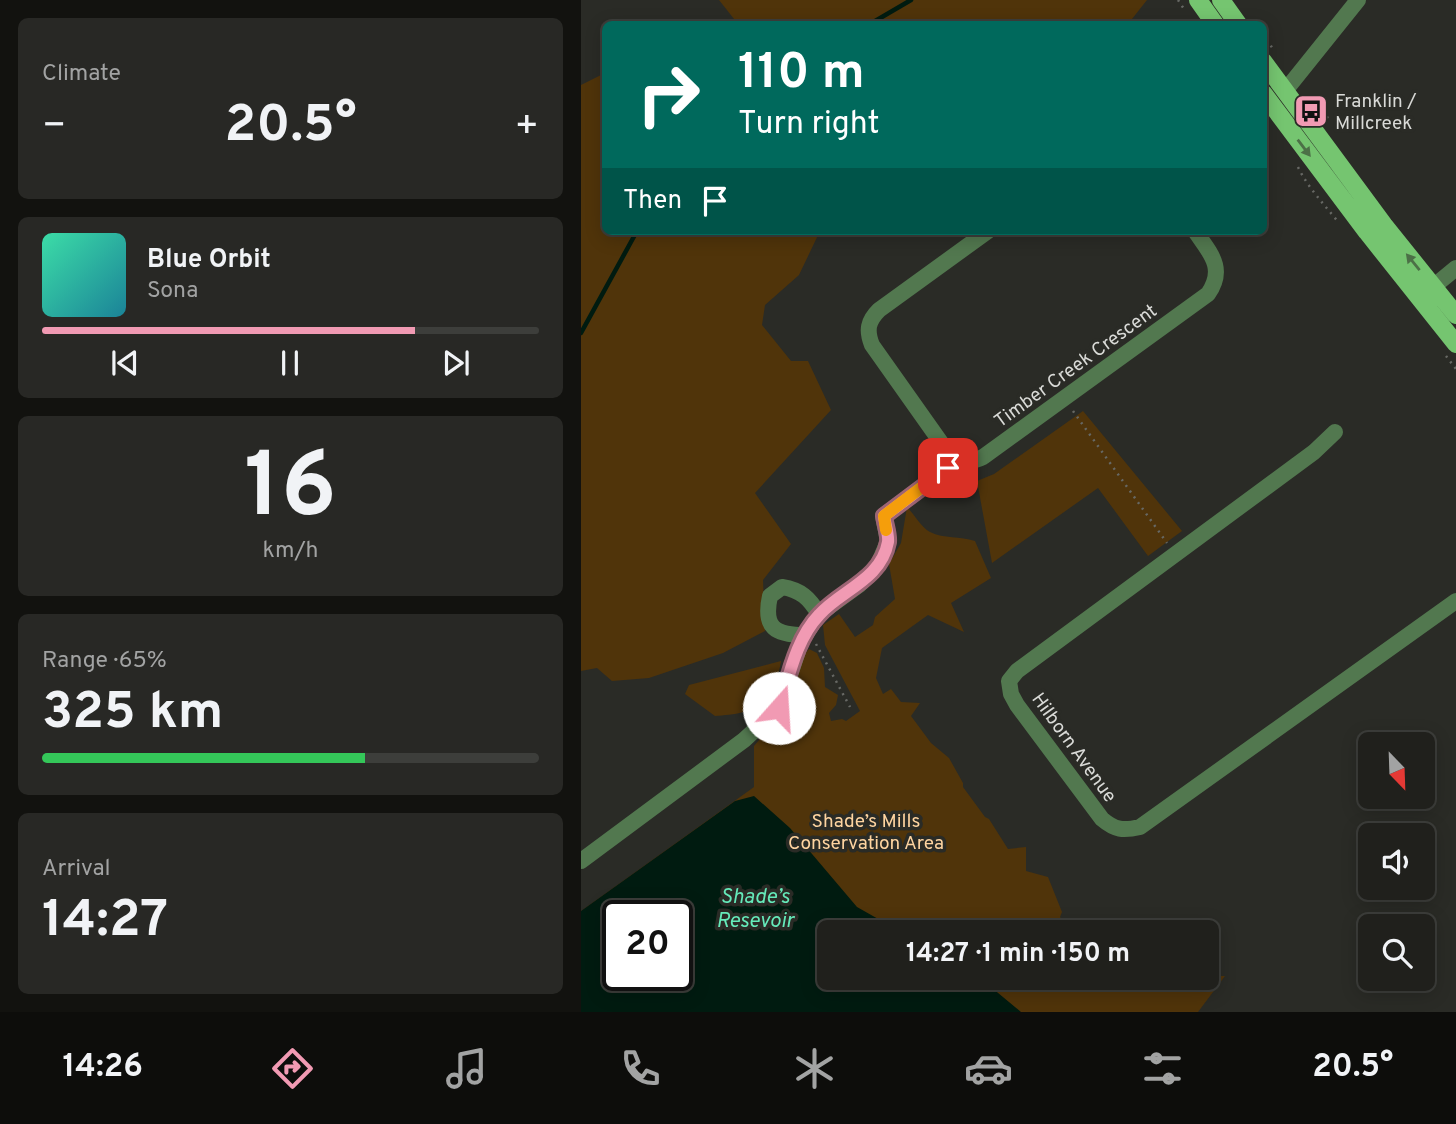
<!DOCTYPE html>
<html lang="en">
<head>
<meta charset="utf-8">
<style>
	:root { --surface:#20201c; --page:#282825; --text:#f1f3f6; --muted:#a2a3a3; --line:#3d3e3b; --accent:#f19ab3 }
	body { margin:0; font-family:Overpass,sans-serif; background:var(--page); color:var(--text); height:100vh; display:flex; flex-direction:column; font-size:26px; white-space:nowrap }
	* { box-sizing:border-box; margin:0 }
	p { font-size:23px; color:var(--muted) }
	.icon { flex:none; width:38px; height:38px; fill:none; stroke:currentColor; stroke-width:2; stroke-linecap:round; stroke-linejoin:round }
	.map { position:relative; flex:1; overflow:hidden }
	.side { display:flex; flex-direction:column; gap:18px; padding:18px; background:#12120f; width:581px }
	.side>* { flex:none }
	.guide { position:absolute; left:21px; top:21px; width:665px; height:214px; border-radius:10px; box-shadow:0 4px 18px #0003,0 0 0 2px var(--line); background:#00695c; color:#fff; overflow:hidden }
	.needle { width:46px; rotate:157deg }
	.buttons { position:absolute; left:777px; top:732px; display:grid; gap:14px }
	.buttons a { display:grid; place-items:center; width:77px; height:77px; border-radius:10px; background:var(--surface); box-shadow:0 4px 18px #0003,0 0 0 2px var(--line); font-size:35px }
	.speed { position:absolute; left:21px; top:900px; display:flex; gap:14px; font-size:35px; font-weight:700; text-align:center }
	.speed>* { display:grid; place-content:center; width:91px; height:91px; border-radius:50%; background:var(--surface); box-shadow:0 4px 18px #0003,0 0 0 2px var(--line); line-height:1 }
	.speed .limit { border:4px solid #111; border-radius:10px; background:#fff; color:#111 }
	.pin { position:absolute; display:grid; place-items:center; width:60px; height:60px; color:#fff; margin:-30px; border-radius:14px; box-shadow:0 4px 10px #0006 }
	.me { position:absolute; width:77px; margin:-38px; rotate:19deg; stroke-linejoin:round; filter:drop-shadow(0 0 5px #0008) }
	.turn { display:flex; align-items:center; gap:24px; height:147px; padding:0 21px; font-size:32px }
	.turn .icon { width:91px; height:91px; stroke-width:2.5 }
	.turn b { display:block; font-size:49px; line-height:60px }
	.then { display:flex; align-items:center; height:66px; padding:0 21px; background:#0003; gap:14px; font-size:26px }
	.big { font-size:52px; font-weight:700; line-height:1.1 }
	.side .card { flex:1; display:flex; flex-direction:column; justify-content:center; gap:10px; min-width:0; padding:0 24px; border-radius:10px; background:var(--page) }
	.side .dial { align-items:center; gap:0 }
	.dial b { font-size:91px; line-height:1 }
	.song { display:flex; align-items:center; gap:21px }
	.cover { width:84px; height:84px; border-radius:10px; background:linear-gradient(135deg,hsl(160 70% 55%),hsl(190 70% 35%)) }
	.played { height:7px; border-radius:4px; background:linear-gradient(90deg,var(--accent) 75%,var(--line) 75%) }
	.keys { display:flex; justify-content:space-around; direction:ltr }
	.heat { display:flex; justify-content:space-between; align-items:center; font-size:38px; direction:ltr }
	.charge { height:10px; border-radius:5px; background:linear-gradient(90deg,#34c759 65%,var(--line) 0) }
	.trip { position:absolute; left:236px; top:920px; width:402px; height:70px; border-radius:10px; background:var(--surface); box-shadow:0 4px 18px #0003,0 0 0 2px var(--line); font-weight:700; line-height:70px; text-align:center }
	.tab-bar { display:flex; height:112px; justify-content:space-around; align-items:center; background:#0d0d0b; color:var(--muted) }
	.tab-bar .icon { width:49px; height:49px }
	.tab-bar .on { color:var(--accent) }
	.tab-bar b { font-size:32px; color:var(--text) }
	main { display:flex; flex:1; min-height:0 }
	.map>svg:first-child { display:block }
	.green { fill:#50340a; fill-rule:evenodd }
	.water { fill:#001b10; fill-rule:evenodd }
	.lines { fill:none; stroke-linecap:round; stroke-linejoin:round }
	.stream { stroke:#001b10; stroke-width:4.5 }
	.path { stroke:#676864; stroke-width:2.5; stroke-dasharray:2 5; stroke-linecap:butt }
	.minor { stroke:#52784f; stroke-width:16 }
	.major { stroke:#75c570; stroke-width:18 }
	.oneway { fill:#4c7047 }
	.route-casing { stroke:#9d6474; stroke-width:18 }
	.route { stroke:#f19ab3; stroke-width:12 }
	.slow { stroke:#f59e0b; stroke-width:12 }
	.labels { text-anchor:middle; stroke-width:7; stroke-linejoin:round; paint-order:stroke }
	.poi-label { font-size:19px; fill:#d9dad7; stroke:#2a2b26; text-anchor:start }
	.street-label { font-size:19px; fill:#d9dad7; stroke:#2a2b26 }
	.park-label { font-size:19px; fill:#fed4a0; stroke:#2a2b26 }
	.water-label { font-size:21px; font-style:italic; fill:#65eaba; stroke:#2a2b26 }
</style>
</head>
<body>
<main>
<section class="side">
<div class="card"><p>Climate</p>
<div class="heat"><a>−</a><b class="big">20.5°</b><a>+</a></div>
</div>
<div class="card">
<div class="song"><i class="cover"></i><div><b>Blue Orbit</b><p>Sona</p></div></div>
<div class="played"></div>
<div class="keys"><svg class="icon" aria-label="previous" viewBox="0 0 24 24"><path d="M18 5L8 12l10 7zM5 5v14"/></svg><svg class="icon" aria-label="pause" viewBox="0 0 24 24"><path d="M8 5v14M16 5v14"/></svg><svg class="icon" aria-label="next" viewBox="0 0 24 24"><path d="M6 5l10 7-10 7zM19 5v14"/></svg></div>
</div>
<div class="card dial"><b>16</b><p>km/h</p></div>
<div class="card"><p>Range · 65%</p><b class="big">325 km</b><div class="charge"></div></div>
<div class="card"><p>Arrival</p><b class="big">14:27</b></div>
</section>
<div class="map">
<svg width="875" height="1012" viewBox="0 0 875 1012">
	<rect width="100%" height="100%" fill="#2a2b26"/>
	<path class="green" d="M138,0H566L547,24H157Z
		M24,73V231H239L218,275L184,305L181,325L210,361H227L250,410L174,493L210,544L182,580L184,631L142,653L68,678L31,681L16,668L0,671V85Z
		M502,411L601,531L567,556L517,488L411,563L396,481L413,474Z
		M326,507C333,514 340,527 349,532C363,539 379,536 394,541L410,578L370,603L383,632L347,615L301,648L295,678L302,694L310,689L320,702L339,703L330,716L350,743L368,758L382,783V787L404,817L408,819L427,849L445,847V871L467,877L481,912L479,917L492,933H248V978H626L627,976H644L617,1012H0V911L173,787V746L201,713L223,655L228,649L236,653L243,668L244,687L257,695L255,705L248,713L250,721L261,719L265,721L279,711L244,645L242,625L258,614L274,637L292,625L294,617L314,599L308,564L320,543ZM37,915H96V975H37Z
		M200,661C197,682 185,707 162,712C153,715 143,715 134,716L104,694L108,685Z"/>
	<path class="water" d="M173,796L209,828L276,907L322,933H248V978H399L440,1012H0V911L154,801ZM37,915H96V975H37Z"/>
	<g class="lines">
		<path class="stream" d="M289,24L330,0
			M0,333L56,231"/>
		<path class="path" d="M597,0L603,9
			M682,34L692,49
			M728,96L744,110L748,123
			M717,167C727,188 743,204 758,223
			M865,356L875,369
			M492,411L586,543
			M235,644L269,707"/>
		<path class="minor" d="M704,91L777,0
			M407,231L298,310C287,321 285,330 291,345L366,451C377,463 388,464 402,457L627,294C645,268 629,253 614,231
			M852,287L875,268
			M754,432L733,452L436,671L428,681L430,694L436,705L521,819C534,830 542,831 559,827L875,601
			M224,635C194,635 182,628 189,596L201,587C220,590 228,598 238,614
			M0,861L163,740L198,708L220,642L238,614L278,585L296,567L307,541L302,516L367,468L373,459"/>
		<path class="major" d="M617,0L634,24
			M640,0L657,24
			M682,61L803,225L875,315
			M682,93L786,232L875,344"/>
	</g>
	<defs><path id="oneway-solid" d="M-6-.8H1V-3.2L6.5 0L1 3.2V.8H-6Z" transform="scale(1.75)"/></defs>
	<g class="oneway">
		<use href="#oneway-solid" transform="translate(723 148) rotate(53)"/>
		<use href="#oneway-solid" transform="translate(832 262) rotate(-129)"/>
	</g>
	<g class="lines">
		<g class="route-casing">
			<path id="route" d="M198,708C208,677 215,639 238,615C260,590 300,580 307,542C308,535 304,524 303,516L367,468"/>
		</g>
		<use href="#route" class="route"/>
		<path class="slow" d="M305,530L303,516L341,487"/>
	</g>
	<defs>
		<g id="bus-square" transform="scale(1.75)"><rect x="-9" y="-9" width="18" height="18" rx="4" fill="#f19ab3" stroke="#2a2b26"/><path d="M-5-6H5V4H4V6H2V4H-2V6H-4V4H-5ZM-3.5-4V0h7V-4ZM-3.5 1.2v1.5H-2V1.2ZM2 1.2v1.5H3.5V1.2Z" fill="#111"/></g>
	</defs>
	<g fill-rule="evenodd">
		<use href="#bus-square" x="730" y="111"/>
	</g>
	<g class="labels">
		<g class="poi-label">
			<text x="754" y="107">Franklin /<tspan x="754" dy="22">Millcreek</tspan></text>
		</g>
		<g class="street-label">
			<text transform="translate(494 365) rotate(-36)" y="7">Timber Creek Crescent</text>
			<text transform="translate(494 747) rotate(54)" y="7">Hilborn Avenue</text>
		</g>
		<g class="park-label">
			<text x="285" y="827">Shade’s Mills<tspan x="285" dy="22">Conservation Area</tspan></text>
		</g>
		<g class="water-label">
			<text x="174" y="903">Shade’s<tspan x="174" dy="24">Resevoir</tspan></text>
		</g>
	</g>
</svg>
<div class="buttons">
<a><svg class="needle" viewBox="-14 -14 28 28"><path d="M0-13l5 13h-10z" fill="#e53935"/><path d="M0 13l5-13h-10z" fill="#a2a3a3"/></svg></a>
<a><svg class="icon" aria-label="sound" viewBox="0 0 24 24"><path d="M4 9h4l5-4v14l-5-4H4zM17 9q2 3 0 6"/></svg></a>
<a><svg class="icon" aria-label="search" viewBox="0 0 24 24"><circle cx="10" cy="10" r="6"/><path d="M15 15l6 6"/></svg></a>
</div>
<div class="speed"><div class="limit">20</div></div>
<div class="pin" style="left:367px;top:468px;background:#d93025"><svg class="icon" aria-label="arrive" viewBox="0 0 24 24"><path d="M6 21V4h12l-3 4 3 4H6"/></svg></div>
<svg class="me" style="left:198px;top:708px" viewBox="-20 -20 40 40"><circle r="19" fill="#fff"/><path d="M0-13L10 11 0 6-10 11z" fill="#f19ab3"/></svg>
<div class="trip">14:27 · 1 min · 150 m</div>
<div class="guide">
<div class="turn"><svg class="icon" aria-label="right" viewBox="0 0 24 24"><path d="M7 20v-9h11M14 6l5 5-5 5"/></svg><div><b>110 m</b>Turn right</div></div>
<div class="then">Then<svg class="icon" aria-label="arrive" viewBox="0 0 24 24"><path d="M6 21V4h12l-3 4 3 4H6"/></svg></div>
</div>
</div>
</main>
<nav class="tab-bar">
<b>14:26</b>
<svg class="icon on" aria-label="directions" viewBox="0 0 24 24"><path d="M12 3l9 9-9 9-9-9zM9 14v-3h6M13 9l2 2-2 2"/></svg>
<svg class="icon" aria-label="music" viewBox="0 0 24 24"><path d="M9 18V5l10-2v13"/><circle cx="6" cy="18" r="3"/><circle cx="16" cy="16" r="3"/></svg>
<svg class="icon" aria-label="phone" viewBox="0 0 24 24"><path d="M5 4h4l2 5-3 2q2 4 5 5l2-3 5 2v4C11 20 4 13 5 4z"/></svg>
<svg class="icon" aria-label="climate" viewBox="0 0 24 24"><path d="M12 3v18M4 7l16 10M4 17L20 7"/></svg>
<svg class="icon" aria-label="car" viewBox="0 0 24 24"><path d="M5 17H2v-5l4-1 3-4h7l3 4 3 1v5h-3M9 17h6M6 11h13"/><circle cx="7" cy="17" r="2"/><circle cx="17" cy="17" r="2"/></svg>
<svg class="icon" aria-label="filters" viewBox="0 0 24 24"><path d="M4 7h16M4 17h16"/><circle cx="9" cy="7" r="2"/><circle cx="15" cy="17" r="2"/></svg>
<b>20.5°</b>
</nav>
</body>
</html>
